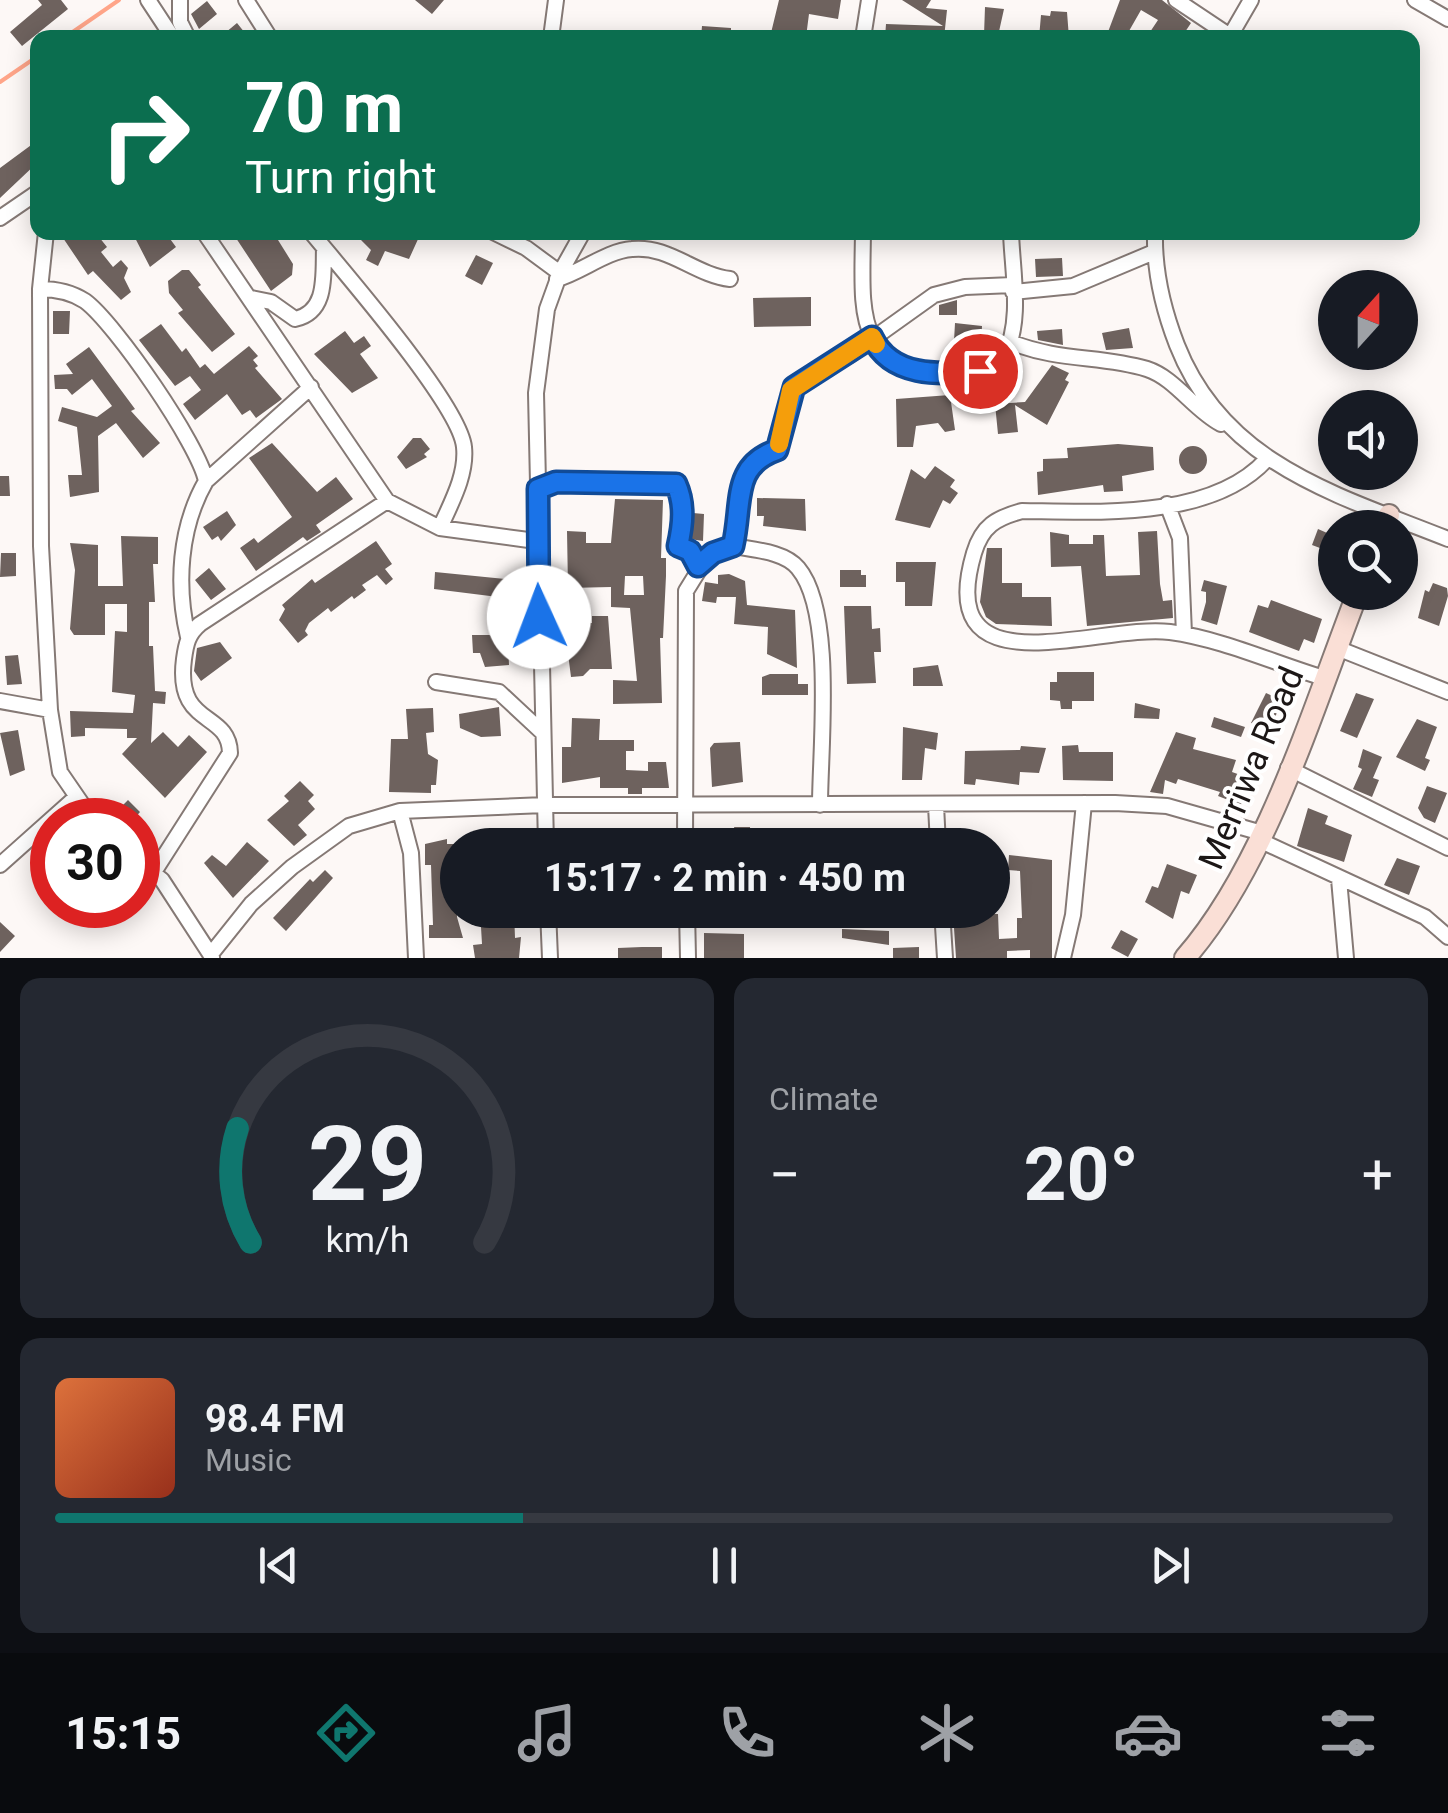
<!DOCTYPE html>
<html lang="en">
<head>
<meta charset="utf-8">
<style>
	:root { --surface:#171b24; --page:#242831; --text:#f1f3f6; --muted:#9ea1a6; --line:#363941; --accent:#0f766e }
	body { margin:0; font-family:Roboto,sans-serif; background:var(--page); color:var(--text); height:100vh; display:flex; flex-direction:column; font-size:38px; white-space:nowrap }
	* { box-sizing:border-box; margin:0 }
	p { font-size:32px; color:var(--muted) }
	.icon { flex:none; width:55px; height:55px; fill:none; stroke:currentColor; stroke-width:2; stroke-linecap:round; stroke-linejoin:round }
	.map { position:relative; height:958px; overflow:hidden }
	.details { display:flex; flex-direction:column; gap:20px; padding:20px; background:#0d0f14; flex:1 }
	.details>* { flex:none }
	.hud { position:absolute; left:30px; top:30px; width:1390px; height:210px; border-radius:20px; box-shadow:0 5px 25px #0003; background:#0b6e4f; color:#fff; overflow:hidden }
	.needle { width:65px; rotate:21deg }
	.fabs { position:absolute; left:1318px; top:270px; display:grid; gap:20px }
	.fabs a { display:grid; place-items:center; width:100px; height:100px; border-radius:50%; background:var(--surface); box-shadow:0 5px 25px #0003; font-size:50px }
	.speed { position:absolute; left:30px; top:798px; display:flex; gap:20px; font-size:50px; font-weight:700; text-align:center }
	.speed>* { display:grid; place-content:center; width:130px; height:130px; border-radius:50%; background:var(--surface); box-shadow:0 5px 25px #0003; line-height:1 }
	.speed .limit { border:15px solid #d22; background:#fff; color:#111 }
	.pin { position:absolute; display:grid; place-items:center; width:85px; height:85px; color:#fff; margin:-42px; border:5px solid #fff; border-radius:50%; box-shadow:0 2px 10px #0007 }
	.me { position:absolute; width:110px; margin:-55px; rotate:358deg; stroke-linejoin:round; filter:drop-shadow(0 0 8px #0008) }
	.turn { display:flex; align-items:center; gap:35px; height:210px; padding:0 50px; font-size:45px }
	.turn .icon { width:130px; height:130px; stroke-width:2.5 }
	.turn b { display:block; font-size:70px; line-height:85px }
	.big { font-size:75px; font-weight:700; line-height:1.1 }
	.details .tile { flex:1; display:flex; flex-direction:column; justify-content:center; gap:15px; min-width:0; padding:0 35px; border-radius:20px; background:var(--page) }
	.details .dial { align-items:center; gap:0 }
	.dial svg { height:260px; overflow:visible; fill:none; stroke:var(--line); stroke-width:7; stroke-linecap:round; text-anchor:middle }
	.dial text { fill:var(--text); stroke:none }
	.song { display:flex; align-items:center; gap:30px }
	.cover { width:120px; height:120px; border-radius:15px; background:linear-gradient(135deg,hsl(20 70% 55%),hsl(10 70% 35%)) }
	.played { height:10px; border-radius:5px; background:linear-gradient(90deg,var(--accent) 35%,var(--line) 35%) }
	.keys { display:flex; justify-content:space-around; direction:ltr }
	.heat { display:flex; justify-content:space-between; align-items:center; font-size:55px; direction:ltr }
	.details .tiles { flex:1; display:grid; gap:20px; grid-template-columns:1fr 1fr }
	.tile:last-child { grid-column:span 2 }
	.trip { position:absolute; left:440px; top:828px; width:570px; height:100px; border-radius:50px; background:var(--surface); box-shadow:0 5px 25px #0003; font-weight:700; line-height:100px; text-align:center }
	.dock { display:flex; height:160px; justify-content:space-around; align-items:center; background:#090b0e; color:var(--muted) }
	.dock .icon { width:70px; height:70px }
	.dock .selected { color:var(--accent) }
	.dock b { font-size:45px; color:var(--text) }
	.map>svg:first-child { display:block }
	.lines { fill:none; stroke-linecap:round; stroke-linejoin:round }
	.stream { stroke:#ffa589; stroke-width:4 }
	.building { fill:#6e625e; fill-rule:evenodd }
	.street-casing { stroke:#857975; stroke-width:18 }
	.secondary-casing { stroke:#857975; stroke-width:24 }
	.street { stroke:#fff; stroke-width:14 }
	.secondary { stroke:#fadfd6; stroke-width:20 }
	.route-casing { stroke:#114b97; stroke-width:25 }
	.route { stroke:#1a73e8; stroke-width:18 }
	.slow { stroke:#f59e0b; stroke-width:18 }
	.labels { text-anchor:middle; stroke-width:8; stroke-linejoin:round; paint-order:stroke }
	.street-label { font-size:35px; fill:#1c1716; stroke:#fff }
</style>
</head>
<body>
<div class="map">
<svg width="1448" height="958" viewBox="0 0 1448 958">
	<rect width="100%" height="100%" fill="#fdf8f6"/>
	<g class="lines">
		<path class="stream" d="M64,38L119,0
			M0,82L38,56"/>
	</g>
	<path class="building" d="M38,0H61L68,9L22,46L10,32L42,5Z
		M415,0H444L432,14Z
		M779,0H841L838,19L809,14L806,37L771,33Z
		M902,0H931L926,8L947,10L944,38H885L886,24L943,26Z
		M1120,0H1162L1191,23L1181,38H1146L1158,20L1141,10L1125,38H1118L1108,32Z
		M207,1L217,14L199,29L191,14Z
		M985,7L1004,9L998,36L984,35Z
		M1051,11L1067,12L1069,38H1039L1041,15L1050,16Z
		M237,23L249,38H219Z
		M702,26L731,28V38H701Z
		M38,140V162L0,198V168Z
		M59,232H95L107,247L101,252L113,267L121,260L128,268L124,278L131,292L121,300L93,271L88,275Z
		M132,232H165L176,247L150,267Z
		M232,232H273L293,264L292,275L271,291Z
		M364,232H408L419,237L409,259L385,251L378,266L366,260L371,250L361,240Z
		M476,255L493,263L482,285L465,276Z
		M1062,258L1063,276L1036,277L1035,259Z
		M182,270H189L201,285L198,287L235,334L212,352L178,313L183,310L169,293L168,281Z
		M811,297V326L754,327L753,298Z
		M957,300V315H939V305Z
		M53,311H70L69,334H53Z
		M955,323L982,326L981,344L954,341Z
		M161,324L182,352L186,348L200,368L205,364L214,374L249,346L258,356L253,360L258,366L255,368L282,399L256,418L250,410L242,415L227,394L195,420L183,404L201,390L190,376L175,386L139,340Z
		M1129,328L1133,348L1106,350L1102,333Z
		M1062,329L1063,345L1038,340L1037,331Z
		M345,331L354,343L364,336L371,346L360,354L378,378L352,393L314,354Z
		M89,347L135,409L131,411L160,443L143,458L116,423L98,436L99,492L70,497L68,475H82L77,427L58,421L62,407L97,417L112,406L92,379L72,395L67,389H55L54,375L73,374L66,364Z
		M1052,365L1069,373L1065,380L1069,382L1047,425L1015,405L1018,432L998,434L995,404L1025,402Z
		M950,395L955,430L945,432L938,423L916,426L913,447H897L896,399Z
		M413,438H421L430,449L424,454L427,457L406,469L397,457Z
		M272,443L317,492L336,477L353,499L316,525L321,532L307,541L303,537L256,571L240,548L254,538L258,543L292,517L249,458Z
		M1118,444L1153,447L1154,470L1122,476L1123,491L1104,492L1103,485L1038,495L1037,472L1043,471V459L1068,458L1067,448Z
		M1179 460a14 14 0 1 1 28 0a14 14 0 1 1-28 0Z
		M935,466L955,480L950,487L958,493L950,504L943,500L930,528L895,520L911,469L925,479Z
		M0,476H9L10,496H0Z
		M757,498L805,499L806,531L763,526L764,516H757Z
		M615,499L663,500L661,558H666V576L663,638H660L662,703L613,704V680L637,681L630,608L611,607V587L568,588L567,531L586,532V543H611ZM625,576H643L644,595H624Z
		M227,511L236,525L221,541L218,536L212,540L203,527Z
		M693,513L704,514L703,541L690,539Z
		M1318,529L1334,536L1328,551L1312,545Z
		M1157,531L1160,584L1163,601L1172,600L1173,618L1087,626L1081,566L1051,567L1050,532L1069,535V544H1093V535H1104L1106,576L1140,575L1138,532Z
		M121,536L158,537V564H153L155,602H149V646H153L155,691L166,692L165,704L153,703L151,743L163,732L178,747L189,735L207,752L165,798L122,754L137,738H127V729L85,728V736L71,737L70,711L133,713L135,695L112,692L115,631L127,632V604H105V635H74L70,629L75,570L70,543L98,545V586H123Z
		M376,541L392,564L385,569L393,579L386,585L377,575L362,585L366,590L354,599L352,596L331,612L328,608L309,623L305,631L308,635L298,643L279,620L285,609L282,605L312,579L315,583Z
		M987,548H1002V583H1022V597H1051L1052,626L996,624L986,617L980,602Z
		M1,553H16V576L0,577Z
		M896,562H936L932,606H905V582H896Z
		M209,568L226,589L211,600L195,580Z
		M840,570H861V575H866V587H840Z
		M435,572L515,580L514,599L434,589Z
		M729,574L745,581L747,605L795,610L797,668L767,654L768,627L734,624L736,597H717L716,603L702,601L705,582L718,584V575Z
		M1204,580L1227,586L1217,625L1201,620L1206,602V592L1201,591Z
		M1433,583L1447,588L1448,596L1439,626L1418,618L1425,590L1429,592Z
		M1271,600L1322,619L1314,643L1304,639L1299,651L1249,632L1258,605L1268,608Z
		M844,606H871L872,629L880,628L881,652H874L876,683L847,684Z
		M592,616H608L612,669H590L583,676L571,677L564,623H592Z
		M472,635H490L497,645L508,644L509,665L485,667L480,653H473Z
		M220,642L232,658L201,681L194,671L197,648Z
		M18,655L22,684L7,685L5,656Z
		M938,665L943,686H913V668Z
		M1057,672H1094V701H1072V709H1061L1060,701L1050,700V682H1057Z
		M770,674H798V684H808V695H762V677Z
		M1266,693L1282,700L1270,730L1251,723Z
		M1356,693L1374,699L1357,738L1340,731Z
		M1135,703L1160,709L1159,719L1134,718Z
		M499,707L501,736L481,737L460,728L459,714Z
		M433,708L434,732L426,733L428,754L438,760L436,785H431V793L389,792L391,739H408L406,709Z
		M1214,717L1245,727L1241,737L1211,727Z
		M572,718L600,719L599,740H634V751H626V770L648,771V762H666L669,788H642V794H628V788H600V777L562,783V747H571Z
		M1417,719L1437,727L1425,758L1430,760L1425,771L1396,757Z
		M903,727L938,733L936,750L925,748L922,780H902Z
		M18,730L25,770L10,776L0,733Z
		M1176,732L1196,738L1193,749L1236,760L1232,772L1249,778L1241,805L1218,796L1220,792L1178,779L1176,784L1165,780L1163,794L1150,792Z
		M740,742L743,782L712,787L710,748L714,743Z
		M1078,745L1079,752H1113V781L1063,780L1062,746Z
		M1021,746L1046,748L1039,773L1020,772L1019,785L976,779L975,785L964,784L965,751L1020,750Z
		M1363,749L1382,757L1373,778L1379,780L1372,797L1353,789L1362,769L1358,767Z
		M300,781L314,795L308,801L315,809L298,825L307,835L294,846L267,820L289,801L284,796Z
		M1427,786L1447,793L1435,823L1424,818L1418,808Z
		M128,800L140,812L133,820H123L115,813Z
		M1308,808L1328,816L1325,824L1352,835L1344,862L1297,846Z
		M734,827H750L751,845H739Z
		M616,830H636V845H617Z
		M484,832H513V844L484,845Z
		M447,839V844H458L457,917L463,938H429V925H433L431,865H425V844Z
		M247,842L269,861L233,898L204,863L212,855L226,866Z
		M1009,855L1052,860V958H1030V950L1007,951V958H956L953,913L998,914L999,939L1017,938V918H1022L1020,871L1008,870Z
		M1397,858L1420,866L1409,895L1384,885Z
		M1167,864L1197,875L1189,894L1181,891L1173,919L1145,902L1152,886L1158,888Z
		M325,870L333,878L286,931L273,918L310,879L313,882Z
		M480,910H514L515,938L521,937L519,958H475L473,945L482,944Z
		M0,922L15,936L0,952Z
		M842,929L889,931V945L842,938Z
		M1121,930L1138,939L1128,957L1111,948Z
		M704,933L744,934V958H704Z
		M642,947H662V958H618V948Z
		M919,947V958H893V948Z"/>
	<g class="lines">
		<g class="street-casing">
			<path id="street" d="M148,0L173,38
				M180,0V22L188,38
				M246,0L270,38
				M1176,0L1230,36
				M1415,0L1448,19
				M551,38L556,0
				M863,38L869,0
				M1229,38L1251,0
				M0,218L38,192
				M46,232L40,289L41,546L50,710L60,772L93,820
				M204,232L387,501L440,528L536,541
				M311,232C343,271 460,405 464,447C467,475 451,503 440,528
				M493,232L526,248L560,273
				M863,232C862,315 853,371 955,372C972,372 995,373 1004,356C1023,322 1012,270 1011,232
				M1155,232C1154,271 1163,309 1177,345C1224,465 1338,495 1448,539
				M557,279C582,272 606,251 632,249C669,245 695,275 730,279
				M40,289C57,289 71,292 85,301C115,323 199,445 206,481
				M1013,292L1073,286L1154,252
				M251,298L271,302L295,319C328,312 323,275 324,248
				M1010,342C1061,362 1100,355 1147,369C1175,378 1194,410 1221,424
				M1267,459C1212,520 1097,512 1022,511C996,518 982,526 974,553C932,695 1099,623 1170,632C1222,639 1274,663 1324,678
				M538,489L556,482L675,484C686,504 682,524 678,546L690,551L698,566
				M1167,504L1180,538L1184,634
				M733,546C753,550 784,551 798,568C835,612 820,748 820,805
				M188,637C176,586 179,528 206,481L311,387
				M1337,648L1448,692
				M436,682L499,692L542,732
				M0,701L50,710
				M1288,768L1448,848
				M936,805L938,845
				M400,811L411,853L416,958
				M1259,840L1425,917L1448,937
				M546,845L536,393L547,309L560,273L583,232
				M685,845L686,591L707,557L733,546C742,502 731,466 777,450L794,387L850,355L934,295L965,287L1013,285
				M138,861L162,880L212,957
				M0,865L74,799
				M154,872L230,753C229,710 175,728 184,659C186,644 188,634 200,624L387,501
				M1339,879L1346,958
				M548,910L550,958
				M687,910L688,958
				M942,910L945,958
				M211,954L251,904L292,867L349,826L400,811L545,805L1115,803L1167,806L1262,833
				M1063,958L1073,915L1084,803"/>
		</g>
		<g class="secondary-casing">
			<path id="secondary" d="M1384,528L1389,515
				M1185,958C1266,866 1313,708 1358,592"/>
		</g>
		<use href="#street" class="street"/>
		<use href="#secondary" class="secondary"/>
	</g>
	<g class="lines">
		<g class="route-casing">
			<path id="route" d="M539,617L538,489L556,482L676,484C685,504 683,524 678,546L690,551L698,566L713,553L733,546C743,502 731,466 777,450L794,387L872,337C892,379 941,374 980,371"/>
		</g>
		<use href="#route" class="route"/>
		<path class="slow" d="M779,444L791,390L872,337L876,344"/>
	</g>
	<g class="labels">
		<g class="street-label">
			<text transform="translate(1251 768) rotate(-67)" y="12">Merriwa Road</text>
		</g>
	</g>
</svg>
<div class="fabs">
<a><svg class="needle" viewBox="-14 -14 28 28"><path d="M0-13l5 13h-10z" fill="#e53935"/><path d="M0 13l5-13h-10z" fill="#9ea1a6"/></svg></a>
<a><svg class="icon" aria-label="sound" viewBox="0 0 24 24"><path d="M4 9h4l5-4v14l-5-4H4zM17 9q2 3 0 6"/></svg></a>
<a><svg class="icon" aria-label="search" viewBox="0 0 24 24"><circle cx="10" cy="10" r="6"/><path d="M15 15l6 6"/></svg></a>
</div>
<div class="speed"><div class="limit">30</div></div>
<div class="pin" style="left:980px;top:371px;background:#d93025"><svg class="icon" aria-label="arrive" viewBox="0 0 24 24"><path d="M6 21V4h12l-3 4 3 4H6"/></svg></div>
<svg class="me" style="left:539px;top:617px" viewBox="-20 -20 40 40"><circle r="19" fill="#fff"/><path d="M0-13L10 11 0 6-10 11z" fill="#1a73e8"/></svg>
<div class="trip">15:17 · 2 min · 450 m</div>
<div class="hud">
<div class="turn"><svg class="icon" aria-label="right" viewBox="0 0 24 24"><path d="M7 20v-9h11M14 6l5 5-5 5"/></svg><div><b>70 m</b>Turn right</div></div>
</div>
</div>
<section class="details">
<div class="tiles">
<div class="tile dial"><svg viewBox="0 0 100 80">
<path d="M14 69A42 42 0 1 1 86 69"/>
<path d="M14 69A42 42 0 0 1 10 34" stroke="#0f766e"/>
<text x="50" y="56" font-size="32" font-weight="700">29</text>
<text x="50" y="72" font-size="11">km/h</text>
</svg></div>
<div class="tile"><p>Climate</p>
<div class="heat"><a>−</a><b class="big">20°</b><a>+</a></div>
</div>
<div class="tile">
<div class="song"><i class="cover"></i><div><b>98.4 FM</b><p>Music</p></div></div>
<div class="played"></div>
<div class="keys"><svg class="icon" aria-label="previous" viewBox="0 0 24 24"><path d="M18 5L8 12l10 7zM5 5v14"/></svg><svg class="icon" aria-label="pause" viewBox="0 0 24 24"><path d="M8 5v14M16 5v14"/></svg><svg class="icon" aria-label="next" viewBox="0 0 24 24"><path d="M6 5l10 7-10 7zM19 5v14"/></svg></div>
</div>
</div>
</section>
<nav class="dock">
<b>15:15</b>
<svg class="icon selected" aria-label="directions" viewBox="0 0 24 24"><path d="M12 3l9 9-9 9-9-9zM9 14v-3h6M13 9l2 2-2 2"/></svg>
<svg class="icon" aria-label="music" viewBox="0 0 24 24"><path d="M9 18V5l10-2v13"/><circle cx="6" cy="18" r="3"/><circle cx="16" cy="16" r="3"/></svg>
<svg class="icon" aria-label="phone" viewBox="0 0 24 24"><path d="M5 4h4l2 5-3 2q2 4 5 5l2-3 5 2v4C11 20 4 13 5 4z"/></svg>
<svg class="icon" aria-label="climate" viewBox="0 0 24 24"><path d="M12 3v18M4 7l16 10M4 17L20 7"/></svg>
<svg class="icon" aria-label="car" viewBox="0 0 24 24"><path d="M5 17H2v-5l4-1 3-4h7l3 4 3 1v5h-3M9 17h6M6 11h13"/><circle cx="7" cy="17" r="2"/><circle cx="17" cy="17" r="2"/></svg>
<svg class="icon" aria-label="filters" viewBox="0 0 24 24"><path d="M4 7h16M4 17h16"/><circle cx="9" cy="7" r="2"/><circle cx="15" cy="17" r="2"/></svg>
</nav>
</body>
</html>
